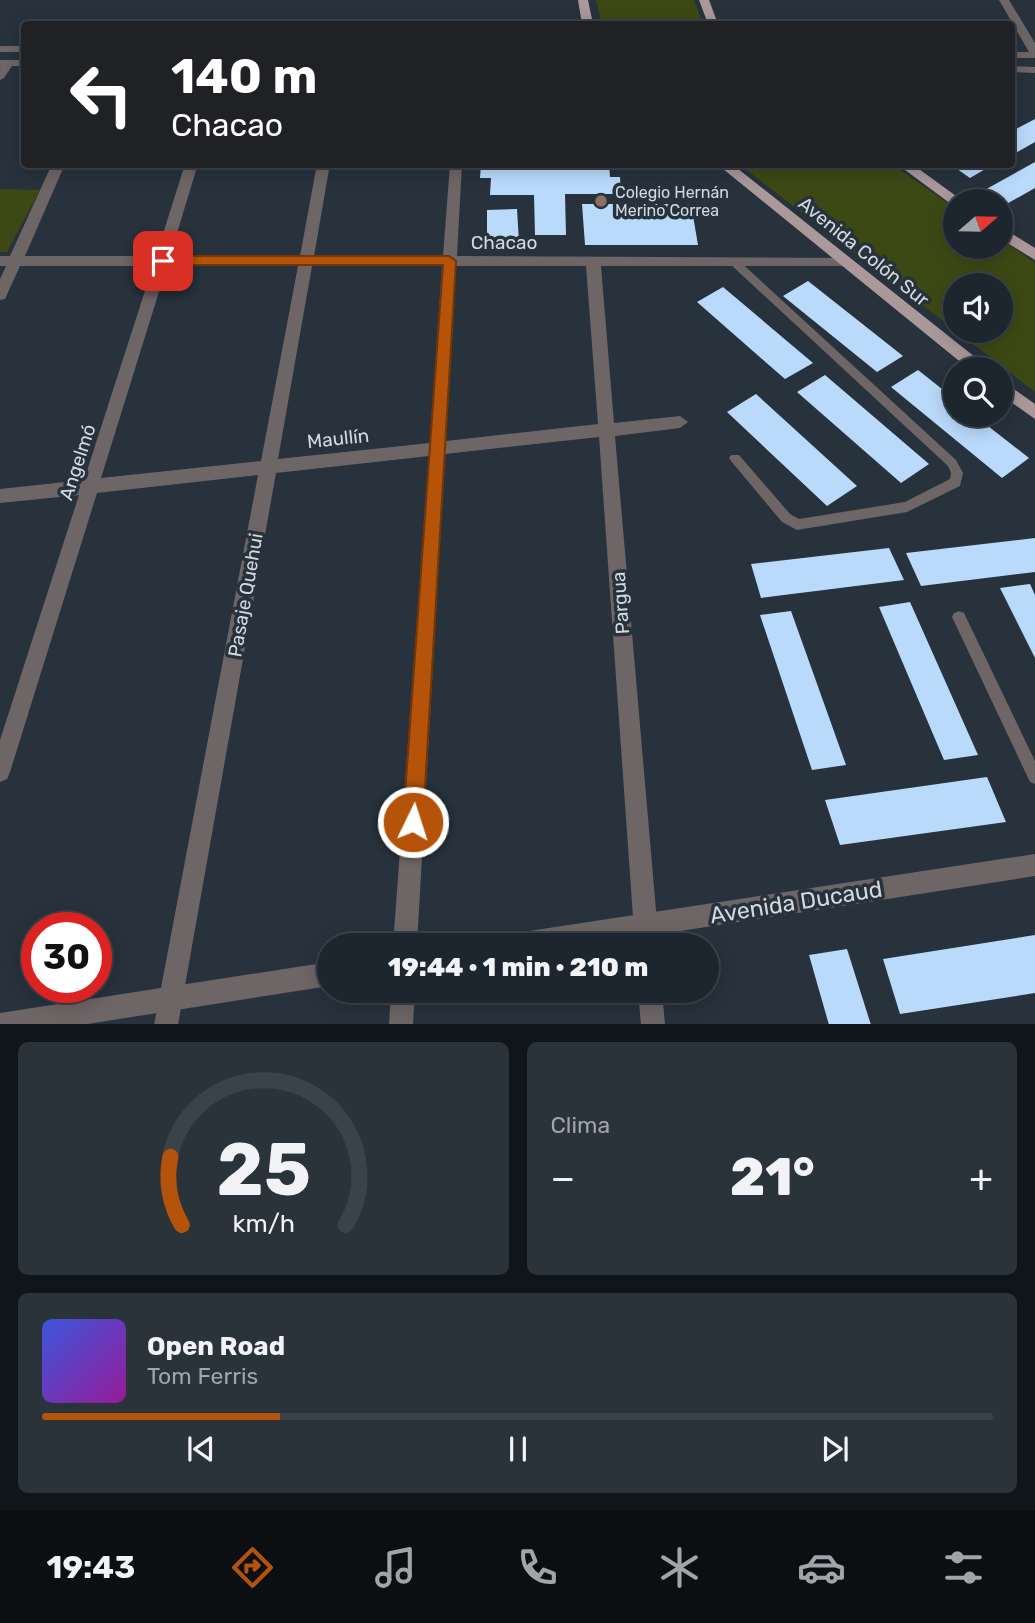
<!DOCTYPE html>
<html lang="es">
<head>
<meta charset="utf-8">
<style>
	:root { --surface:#1d262e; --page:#2a323a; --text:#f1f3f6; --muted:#a0a5aa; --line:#3b434a; --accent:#b45309 }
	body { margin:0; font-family:Rubik,sans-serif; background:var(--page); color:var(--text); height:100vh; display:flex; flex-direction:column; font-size:26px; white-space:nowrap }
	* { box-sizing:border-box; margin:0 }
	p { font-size:23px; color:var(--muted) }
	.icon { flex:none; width:38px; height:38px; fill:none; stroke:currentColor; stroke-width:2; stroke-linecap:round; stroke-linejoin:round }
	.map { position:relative; height:1024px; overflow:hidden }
	.side { display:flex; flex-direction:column; gap:18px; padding:18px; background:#101519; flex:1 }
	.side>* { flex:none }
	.hud { position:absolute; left:21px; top:21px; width:994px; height:147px; border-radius:7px; box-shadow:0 4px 18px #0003,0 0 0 2px var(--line); background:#202124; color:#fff; overflow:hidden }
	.needle { width:46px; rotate:70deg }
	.tools { position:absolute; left:943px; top:189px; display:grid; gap:14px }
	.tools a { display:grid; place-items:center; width:70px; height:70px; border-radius:50%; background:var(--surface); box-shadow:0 4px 18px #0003,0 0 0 2px var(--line); font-size:35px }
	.speed { position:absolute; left:21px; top:912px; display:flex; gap:14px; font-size:35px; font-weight:700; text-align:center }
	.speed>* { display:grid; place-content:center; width:91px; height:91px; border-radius:50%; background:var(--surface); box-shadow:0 4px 18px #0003,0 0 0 2px var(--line); line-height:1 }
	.speed .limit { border:10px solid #d22; background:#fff; color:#111 }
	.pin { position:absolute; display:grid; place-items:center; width:60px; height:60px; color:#fff; margin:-30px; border-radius:14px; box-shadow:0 4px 10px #0006 }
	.me { position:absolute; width:77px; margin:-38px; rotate:4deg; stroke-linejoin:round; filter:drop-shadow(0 0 5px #0008) }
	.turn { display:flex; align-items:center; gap:24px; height:147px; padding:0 35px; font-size:32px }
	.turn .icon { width:91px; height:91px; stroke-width:2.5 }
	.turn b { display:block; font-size:49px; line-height:60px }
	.big { font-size:52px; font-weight:800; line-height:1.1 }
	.side .widget { flex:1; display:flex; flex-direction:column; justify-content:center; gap:10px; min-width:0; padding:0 24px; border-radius:10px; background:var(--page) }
	.side .dial { align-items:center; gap:0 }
	.dial svg { height:182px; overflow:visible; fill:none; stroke:var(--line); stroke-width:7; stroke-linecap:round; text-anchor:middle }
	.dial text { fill:var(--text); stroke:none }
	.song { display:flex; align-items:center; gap:21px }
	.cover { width:84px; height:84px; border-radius:10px; background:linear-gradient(135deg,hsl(230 70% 55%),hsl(300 70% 35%)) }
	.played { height:7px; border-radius:4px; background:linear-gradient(90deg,var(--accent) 25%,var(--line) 25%) }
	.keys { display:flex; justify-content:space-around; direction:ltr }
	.heat { display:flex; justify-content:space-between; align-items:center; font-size:38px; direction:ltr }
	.side .tiles { flex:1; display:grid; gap:18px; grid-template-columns:1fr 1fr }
	.widget:last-child { grid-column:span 2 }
	.trip { position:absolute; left:317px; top:933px; width:402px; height:70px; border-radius:35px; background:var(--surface); box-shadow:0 4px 18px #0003,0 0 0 2px var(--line); font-weight:800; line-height:70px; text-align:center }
	.dock { display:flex; height:112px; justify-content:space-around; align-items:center; background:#0c0f12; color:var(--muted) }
	.dock .icon { width:49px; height:49px }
	.dock .active { color:var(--accent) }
	.dock b { font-size:32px; color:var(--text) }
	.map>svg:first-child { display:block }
	.green { fill:#3d4915 }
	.building { fill:#badafc }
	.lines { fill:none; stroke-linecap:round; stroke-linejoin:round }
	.service { fill:#6e6566; fill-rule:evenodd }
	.minor { fill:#6e6566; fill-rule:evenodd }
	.tertiary { fill:#6e6566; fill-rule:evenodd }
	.primary { fill:#aa989b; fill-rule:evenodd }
	.route { fill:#b45309; stroke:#753606; stroke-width:2 }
	.education-dot { fill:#8d6e63; stroke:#27323d; stroke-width:2.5 }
	.labels { text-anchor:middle; stroke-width:7; stroke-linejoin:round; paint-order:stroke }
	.far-poi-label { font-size:16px; fill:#d2d9e0; stroke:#27323d; text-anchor:start }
	.street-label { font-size:19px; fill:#d2d9e0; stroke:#27323d }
	.near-street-label { font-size:23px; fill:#d2d9e0; stroke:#27323d }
</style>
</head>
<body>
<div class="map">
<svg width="1035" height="1025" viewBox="0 0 1035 1025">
	<rect width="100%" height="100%" fill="#27323d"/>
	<path class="green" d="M596,0H694L703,24H602Z
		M740,165H893L955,208L956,247H1001V239L1035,263V392L956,331H1001V285H956V331Z
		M0,189L40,190L7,252H0Z"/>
	<path class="building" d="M1035,119V142L1012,155V131Z
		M1035,162V188L1003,206L1001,201H996L981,192Z
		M481,164H609L610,177H620L621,194H565L566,235H535L534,195H490L491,178H480Z
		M950,164H994L970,178Z
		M582,204H691L698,245H585Z
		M517,209L519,242H487V210Z
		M808,281L903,356L877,372L783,296Z
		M723,287L813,363L785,379L697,302Z
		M918,370L956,400V415H974L1029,458L1002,478L891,387Z
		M825,375L929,464L901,483L797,392Z
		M756,394L857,486L827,506L727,412Z
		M1035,538V572L921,586L906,553Z
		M889,548L904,580L761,598L751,564Z
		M1030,584L1035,595V658L1000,588Z
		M910,602L978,755L944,760L879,607Z
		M791,611L846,765L812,770L760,615Z
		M987,777L1006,822L840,845L825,800Z
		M1035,935V993L900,1014L883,959Z
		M847,949L871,1025H829L809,955Z"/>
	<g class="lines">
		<path class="service" d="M733,258L737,259L956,460L963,473L960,486L907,512L797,530L782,522L731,461L729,458L731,455H739L790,514L799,519L905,502L950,479L951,473L948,466L729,263V259Z
			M959,611L964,613L1035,761V784L1030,782L952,617L954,613Z"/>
		<path class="minor" d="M999,0H1009L1035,43V55L1029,52Z
			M4,61L14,63L4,78L0,80V67Z
			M52,164H65L25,256H156L185,164H198L170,256H300L317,164H330L314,256H443L450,164H462L457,256L846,258V264L841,266H601L614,423L680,416L688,422L680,428L615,436L659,945H635L599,437L445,454L417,945H393L429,456L276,473L178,1025H154L258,475L97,493L10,772L7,779L0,782V740L79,495L0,503V489L84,480L153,266H20L5,299L0,300V279L6,266H0V256H10ZM167,266H298L261,461L101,478ZM312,266H442L430,443L278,459ZM456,266H586L598,424L446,441Z
			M391,990H415L413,1025H389Z
			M638,990H662L665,1025H641Z"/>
		<path class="tertiary" d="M0,46H24V52H0Z
			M1012,52H1035V58H1012Z
			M0,60H24V66H0Z
			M1012,66L1035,67V73L1012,72Z
			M1035,854V876L591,945H504L508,937L516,933Z
			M329,962V986L81,1025H0V1013Z"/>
		<path class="primary" d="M578,0H588L593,24H582Z
			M699,0H709L718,24H708Z
			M717,164H732L985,365L987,369H969Z
			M897,164H912L963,201H956V205L951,204Z
			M1001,227L1035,248V260L1001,239Z
			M1001,380L1035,404V419L1001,395Z"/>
	</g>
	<path class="route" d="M163,256H449L456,261L423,822L420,829L413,832L406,829L403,822L443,265H163L157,261Z"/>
	<circle class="education-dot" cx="601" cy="201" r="7"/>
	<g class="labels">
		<g class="far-poi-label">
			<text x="615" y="198">Colegio Hernán<tspan x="615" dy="18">Merino Correa</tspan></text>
		</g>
		<g class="street-label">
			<text x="504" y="249">Chacao</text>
			<text transform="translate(864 251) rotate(39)" y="7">Avenida Colón Sur</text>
			<text transform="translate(338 438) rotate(-6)" y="7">Maullín</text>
			<text transform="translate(77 462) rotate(-72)" y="7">Angelmó</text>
			<text transform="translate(245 595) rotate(-80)" y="7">Pasaje Quehui</text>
			<text transform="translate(620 603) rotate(-94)" y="7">Pargua</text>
		</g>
		<g class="near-street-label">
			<text transform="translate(796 902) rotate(-9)" y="8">Avenida Ducaud</text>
		</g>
	</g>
</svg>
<div class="tools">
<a><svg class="needle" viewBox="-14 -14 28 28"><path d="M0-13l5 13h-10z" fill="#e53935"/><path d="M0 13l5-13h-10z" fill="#a0a5aa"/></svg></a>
<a><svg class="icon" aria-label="sound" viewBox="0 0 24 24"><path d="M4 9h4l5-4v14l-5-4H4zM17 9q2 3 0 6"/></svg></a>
<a><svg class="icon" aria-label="search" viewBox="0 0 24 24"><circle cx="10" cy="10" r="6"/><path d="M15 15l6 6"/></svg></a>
</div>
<div class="speed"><div class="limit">30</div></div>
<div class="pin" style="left:163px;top:261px;background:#d93025"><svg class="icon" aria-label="arrive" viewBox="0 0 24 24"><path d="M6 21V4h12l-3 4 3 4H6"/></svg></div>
<svg class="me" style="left:413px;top:822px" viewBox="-20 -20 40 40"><circle r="17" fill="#b45309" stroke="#fff" stroke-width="3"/><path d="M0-11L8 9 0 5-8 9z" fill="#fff"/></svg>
<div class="trip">19:44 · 1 min · 210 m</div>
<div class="hud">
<div class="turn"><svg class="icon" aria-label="left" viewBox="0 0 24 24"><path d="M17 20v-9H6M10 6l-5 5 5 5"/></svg><div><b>140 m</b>Chacao</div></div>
</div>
</div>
<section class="side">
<div class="tiles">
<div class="widget dial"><svg viewBox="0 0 100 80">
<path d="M14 69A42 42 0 1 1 86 69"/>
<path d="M14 69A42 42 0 0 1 9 39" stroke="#b45309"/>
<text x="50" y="56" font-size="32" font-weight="700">25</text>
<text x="50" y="72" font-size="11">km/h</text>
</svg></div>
<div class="widget"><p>Clima</p>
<div class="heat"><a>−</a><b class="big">21°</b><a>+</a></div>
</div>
<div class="widget">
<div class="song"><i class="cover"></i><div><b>Open Road</b><p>Tom Ferris</p></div></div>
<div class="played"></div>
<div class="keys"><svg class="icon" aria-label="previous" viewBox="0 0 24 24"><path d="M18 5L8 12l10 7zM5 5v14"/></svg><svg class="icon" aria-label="pause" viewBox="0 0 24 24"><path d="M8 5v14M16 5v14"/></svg><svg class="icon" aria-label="next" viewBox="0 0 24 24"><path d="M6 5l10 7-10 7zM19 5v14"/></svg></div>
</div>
</div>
</section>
<nav class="dock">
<b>19:43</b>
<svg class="icon active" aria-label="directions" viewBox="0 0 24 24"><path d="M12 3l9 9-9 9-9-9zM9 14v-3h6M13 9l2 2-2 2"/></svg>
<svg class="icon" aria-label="music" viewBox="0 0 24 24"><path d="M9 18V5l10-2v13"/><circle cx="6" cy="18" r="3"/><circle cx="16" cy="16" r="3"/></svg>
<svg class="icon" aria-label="phone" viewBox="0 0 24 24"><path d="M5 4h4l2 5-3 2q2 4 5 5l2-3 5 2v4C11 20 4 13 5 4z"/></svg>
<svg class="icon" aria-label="climate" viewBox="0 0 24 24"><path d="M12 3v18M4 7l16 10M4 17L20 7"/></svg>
<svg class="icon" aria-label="car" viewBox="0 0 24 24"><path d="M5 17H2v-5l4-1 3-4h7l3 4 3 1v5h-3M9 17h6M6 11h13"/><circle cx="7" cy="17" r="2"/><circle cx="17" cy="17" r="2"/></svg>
<svg class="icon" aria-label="filters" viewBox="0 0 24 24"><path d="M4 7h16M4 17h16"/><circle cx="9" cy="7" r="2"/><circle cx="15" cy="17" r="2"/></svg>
</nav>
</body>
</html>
